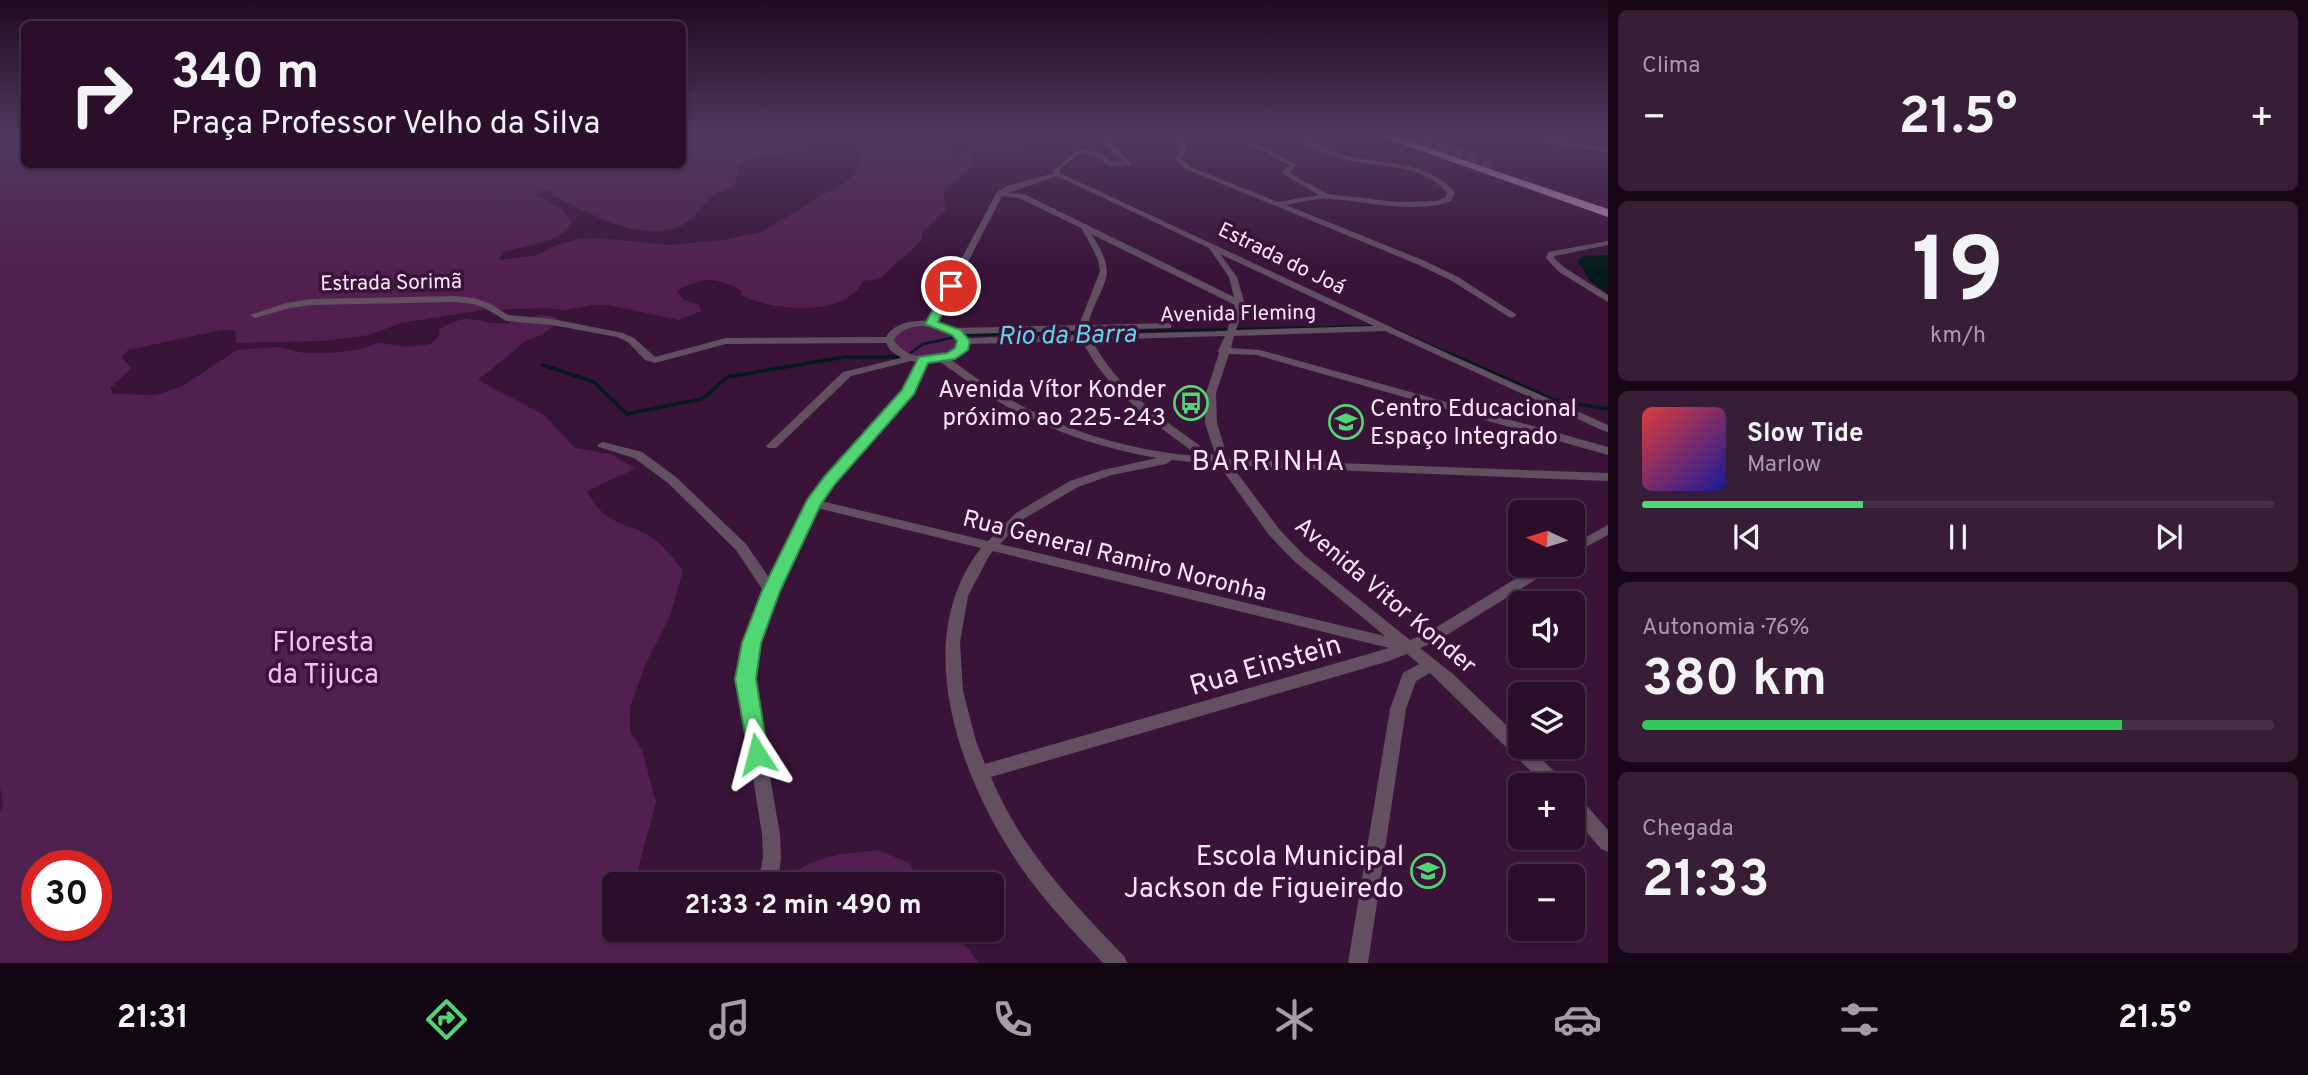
<!DOCTYPE html>
<html lang="pt">
<head>
<meta charset="utf-8">
<style>
	:root { --surface:#2b0f2a; --page:#371d36; --text:#f1f3f6; --muted:#a69ca8; --line:#472f47; --accent:#52d673 }
	body { margin:0; font-family:Overpass,sans-serif; background:var(--page); color:var(--text); height:100vh; display:flex; flex-direction:column; font-size:26px; white-space:nowrap }
	* { box-sizing:border-box; margin:0 }
	p { font-size:23px; color:var(--muted) }
	.icon { flex:none; width:38px; height:38px; fill:none; stroke:currentColor; stroke-width:2; stroke-linecap:round; stroke-linejoin:round }
	.map { position:relative; flex:1; overflow:hidden }
	.panel { display:flex; flex-direction:column; gap:10px; padding:10px; background:#180817; width:700px }
	.panel>* { flex:none }
	.banner { position:absolute; left:21px; top:21px; width:665px; height:147px; border-radius:10px; box-shadow:0 2px 5px #0004,0 0 0 2px var(--line); background:#2b0f2a; color:var(--text); overflow:hidden }
	.needle { width:46px; rotate:274deg }
	.tools { position:absolute; left:1508px; top:500px; display:grid; gap:14px }
	.tools a { display:grid; place-items:center; width:77px; height:77px; border-radius:10px; background:var(--surface); box-shadow:0 2px 5px #0004,0 0 0 2px var(--line); font-size:35px }
	.speed { position:absolute; left:21px; top:850px; display:flex; gap:14px; font-size:35px; font-weight:700; text-align:center }
	.speed>* { display:grid; place-content:center; width:91px; height:91px; border-radius:50%; background:var(--surface); box-shadow:0 2px 5px #0004,0 0 0 2px var(--line); line-height:1 }
	.speed .limit { border:10px solid #d22; background:#fff; color:#111 }
	.pin { position:absolute; display:grid; place-items:center; width:60px; height:60px; color:#fff; margin:-30px; border:4px solid #fff; border-radius:50%; box-shadow:0 2px 7px #0007 }
	.me { position:absolute; width:77px; margin:-38px; rotate:351deg; stroke-linejoin:round; filter:drop-shadow(0 0 5px #0008) }
	.turn { display:flex; align-items:center; gap:24px; height:147px; padding:0 35px; font-size:32px }
	.turn .icon { width:91px; height:91px; stroke-width:2.5 }
	.turn b { display:block; font-size:49px; line-height:60px }
	.big { font-size:52px; font-weight:700; line-height:1.1 }
	.panel .card { flex:1; display:flex; flex-direction:column; justify-content:center; gap:10px; min-width:0; padding:0 24px; border-radius:10px; background:var(--page) }
	.panel .dial { align-items:center; gap:0 }
	.dial b { font-size:91px; line-height:1 }
	.song { display:flex; align-items:center; gap:21px }
	.cover { width:84px; height:84px; border-radius:10px; background:linear-gradient(135deg,hsl(0 70% 55%),hsl(240 70% 35%)) }
	.played { height:7px; border-radius:4px; background:linear-gradient(90deg,var(--accent) 35%,var(--line) 35%) }
	.keys { display:flex; justify-content:space-around; direction:ltr }
	.heat { display:flex; justify-content:space-between; align-items:center; font-size:38px; direction:ltr }
	.charge { height:10px; border-radius:5px; background:linear-gradient(90deg,#34c759 76%,var(--line) 0) }
	.trip { position:absolute; left:602px; top:872px; width:402px; height:70px; border-radius:10px; background:var(--surface); box-shadow:0 2px 5px #0004,0 0 0 2px var(--line); font-weight:700; line-height:70px; text-align:center }
	.menu { display:flex; height:112px; justify-content:space-around; align-items:center; background:#110611; color:var(--muted) }
	.menu .icon { width:49px; height:49px }
	.menu .current { color:var(--accent) }
	.menu b { font-size:32px; color:var(--text) }
	main { display:flex; flex:1; min-height:0 }
	.map>svg:first-child { display:block }
	.green { fill:#522050; fill-rule:evenodd }
	.water { fill:#041b1e }
	.lines { fill:none; stroke-linecap:round; stroke-linejoin:round }
	.stream-far1 { stroke:#041b1e; stroke-width:2.5 }
	.stream { stroke:#041b1e; stroke-width:3.5 }
	.highway-tunnel { stroke:#573355; stroke-width:11; stroke-dasharray:11 5; stroke-linecap:butt }
	.minor { fill:#625061; fill-rule:evenodd }
	.highway { fill:#b789b4; fill-rule:evenodd }
	.route { fill:#52d673; stroke:#358b4b; stroke-width:2 }
	.labels { text-anchor:middle; stroke-width:7; stroke-linejoin:round; paint-order:stroke }
	.far-street-label { font-size:21px; fill:#fee5fc; stroke:#391438 }
	.poi-label { font-size:24px; fill:#fee5fc; stroke:#391438; text-anchor:end }
	.street-label { font-size:24px; fill:#fee5fc; stroke:#391438 }
	.water-label { font-size:26px; font-style:italic; fill:#5ed5e7; stroke:#391438 }
	.quarter-label { font-size:28px; letter-spacing:2px; fill:#fee5fc; stroke:#391438 }
	.near-park-label { font-size:28px; fill:#fcbbf8; stroke:#391438 }
	.near-street-label { font-size:28px; fill:#fee5fc; stroke:#391438 }
	.near-poi-label { font-size:28px; fill:#fee5fc; stroke:#391438; text-anchor:end }
</style>
</head>
<body>
<main>
<div class="map">
<svg width="1608" height="963" viewBox="0 0 1608 963">
	<rect width="100%" height="100%" fill="#391438"/>
	<path class="green" d="M0,137H24V164H682L683,137H807L805,139L807,145L802,149L740,162C738,168 739,172 737,178C732,191 716,191 708,200C701,207 697,214 690,220C649,250 591,213 553,196L551,191H541L536,195L559,207L569,216L572,223C562,243 522,246 502,252L500,260L537,255L557,245L578,239L599,238L670,245L723,240L761,232L850,179L861,162L860,146L854,139L846,137H966L969,140L953,143L946,152C960,163 976,148 985,137L1056,138L1060,143L1029,142L1018,145L1015,151C1001,155 987,147 974,152L971,168L943,193L946,210L922,233L921,241L879,279L863,281C846,318 772,311 741,295L742,291C715,277 704,276 677,291L683,299L699,305L701,311L679,320L608,305H591L566,310L546,308L483,310L401,323L369,335L322,341L236,343L235,330H222L128,350L121,357L132,368L110,388L113,394L155,395L181,387L237,350L278,347L304,353H329L357,350L378,343L409,347L431,344L439,336V330C472,308 478,326 508,323C532,320 534,309 562,320L541,335L527,340L478,380L544,415L575,448L610,454L636,468L587,491C608,531 630,520 657,541C666,549 674,560 683,570L670,616L646,663L630,707V731L642,750L656,802L634,884H614V929H952L979,963H0V811L3,806L0,786ZM37,866H96V926H37Z
		M918,326L941,328L958,338L959,345C947,363 892,362 895,336L908,327Z
		M878,850L909,863L922,884H784C805,855 845,854 878,850Z"/>
	<path class="water" d="M1608,255V294L1590,281L1577,260L1584,256Z"/>
	<g class="lines">
		<path class="stream-far1" d="M1391,328L1457,357
			M909,354L923,344L966,335L1376,326
			M845,357H902"/>
		<path class="stream" d="M1453,355L1554,400L1608,409
			M543,365L594,382L627,414L702,399L727,377L845,357H902"/>
		<path class="highway-tunnel" d="M1406,137L1495,166"/>
		<path class="minor" d="M1099,137H1105L1131,163V165L1110,166L1094,155L1080,153L1060,169V173L1451,355L1608,425V432L1604,431L1385,331L1234,336L1231,348L1260,350L1608,447V455L1256,355L1229,354L1216,393L1217,423L1228,459L1608,473V481L1232,466L1279,529L1304,555L1410,640L1427,633L1538,565H1556L1554,568L1437,641L1420,648L1453,674L1521,739V747H1529L1564,781L1567,786H1546L1430,673L1416,681L1406,709L1368,963H1348L1390,709L1403,673L1419,664L1407,654L1386,662L991,777C1020,848 1072,902 1124,956L1127,963H1103C1074,932 1044,901 1020,866C961,780 908,641 981,548L817,508L791,560L760,643L753,679L780,834L781,857L778,884H758L763,857L762,834L737,679L744,643L764,592L736,550L668,483L634,458L599,447L597,445L603,442L642,452L676,477L746,544L770,579L777,560L809,500L825,478L904,390L917,362L911,361L851,376L776,448H768L766,446L843,372L901,358L890,350L886,343L726,344L655,363L645,360L628,342L617,337L552,325L506,321L485,308L473,304L456,302L312,305L290,308L255,318L250,315L286,303L312,299L456,296L474,298L491,304L508,315L552,319L623,333L634,338L655,357L726,338L886,337C894,323 913,320 928,321L997,192L1007,186L1054,173L1053,171L1079,149L1098,152L1112,162H1123ZM1057,176L1209,248L1229,277L1234,297L1024,194L1008,193ZM1002,196L1019,198L1081,228L1092,247L1098,260L1100,271L1079,325L955,328L937,322ZM1091,234L1235,305L1227,331L966,338L962,334L1171,328V324L1168,323L1088,325C1100,280 1122,280 1091,234ZM1220,254L1374,326L1236,330L1245,304L1237,277ZM919,326C935,327 947,329 958,341L956,349C937,361 907,361 894,340C898,331 910,327 919,326ZM1225,336L1218,351L1219,353L1206,393L1205,423L1216,457C1169,423 1119,393 1092,340ZM1082,341C1108,392 1154,423 1199,456C1130,451 1064,431 1004,396C985,385 968,372 950,359L965,352L967,344ZM940,362C960,375 978,390 999,402C1048,431 1101,448 1157,458L1103,470L1070,481L1016,513L988,541L821,501L833,484L913,393L927,363ZM1172,460L1219,465L1269,535L1294,561L1385,636L1000,544L1025,518L1078,487L1112,475L1166,464ZM993,551L1389,648L985,764L976,741L963,691L960,642L968,596L989,556Z
			M1178,137H1184L1186,150L1182,159L1190,167L1278,202L1319,195L1283,174L1282,173L1289,165L1253,146V144H1257L1295,164L1296,165L1289,173L1328,194L1396,202L1436,201L1445,198L1447,193C1425,166 1388,167 1356,162C1335,158 1311,149 1295,137C1312,137 1326,150 1341,154C1380,166 1427,158 1455,193L1451,201C1412,215 1369,201 1329,199C1315,198 1300,203 1286,205L1425,261L1458,277L1517,315L1512,318L1509,317L1452,281L1419,265L1186,169L1175,159L1180,150Z
			M1511,137H1526L1608,148V152Z
			M1608,241V245L1555,256L1554,258L1565,268L1608,295V302L1559,272L1546,258L1548,252Z
			M1608,525V535L1573,554V544Z
			M1573,795L1579,797L1608,830V852L1601,849L1573,816Z"/>
		<path class="highway" d="M1382,137H1396L1608,209V217Z"/>
	</g>
	<linearGradient id="sky" x2="0" y2="1"><stop stop-color="#1f0b1f"/><stop offset="0.5" stop-color="#4e3a5e"/><stop offset="1" stop-color="#4e3a5e" stop-opacity="0"/></linearGradient>
	<rect width="1608" height="272" fill="url(#sky)"/>
	<path class="route" d="M947,284L957,286L938,322L961,330L970,341L968,350L955,359L928,363L914,394L835,484L821,504L780,591L761,643L756,679L768,754L765,761L757,763L750,761L735,679L742,643L762,591L807,500L824,477L902,390L919,357L947,353L955,348L957,341L952,335L925,324Z"/>
	<defs>
		<g id="bus-ring" transform="scale(1.75)"><circle r="9.5" fill="#391438" stroke="#52d673" stroke-width="1.5"/><path d="M-5-6H5V4H4V6H2V4H-2V6H-4V4H-5ZM-3.5-4V0h7V-4ZM-3.5 1.2v1.5H-2V1.2ZM2 1.2v1.5H3.5V1.2Z" fill="#52d673"/></g>
		<g id="school-ring" transform="scale(1.75)"><circle r="9.5" fill="#391438" stroke="#52d673" stroke-width="1.5"/><path d="M0-5L7-2L0 1L-7-2ZM-4 1L0 2.5L4 1V4Q0 6-4 4Z" fill="#52d673"/></g>
	</defs>
	<g fill-rule="evenodd">
		<use href="#bus-ring" x="1191" y="403"/>
		<use href="#school-ring" x="1346" y="422"/>
		<use href="#school-ring" x="1428" y="871"/>
	</g>
	<g class="labels">
		<g class="far-street-label">
			<text transform="translate(1282 258) rotate(26)" y="7">Estrada do Joá</text>
			<text transform="translate(391 282) rotate(-1)" y="7">Estrada Sorimã</text>
			<text transform="translate(1238 313) rotate(-1)" y="7">Avenida Fleming</text>
		</g>
		<g class="poi-label">
			<text x="1166" y="397">Avenida Vítor Konder<tspan x="1166" dy="28">próximo ao 225-243</tspan></text>
			<text x="1370" y="416" text-anchor="start">Centro Educacional<tspan x="1370" dy="28">Espaço Integrado</tspan></text>
		</g>
		<g class="street-label">
			<text transform="translate(1115 555) rotate(14)" y="8">Rua General Ramiro Noronha</text>
			<text transform="translate(1386 595) rotate(40)" y="8">Avenida Vitor Konder</text>
		</g>
		<g class="water-label">
			<text transform="translate(1067 334) rotate(-1)" y="9">Rio da Barra</text>
		</g>
		<g class="quarter-label">
			<text x="1269" y="470">BARRINHA</text>
		</g>
		<g class="near-park-label">
			<text x="323" y="651">Floresta<tspan x="323" dy="32">da Tijuca</tspan></text>
		</g>
		<g class="near-street-label">
			<text transform="translate(1265 664) rotate(-16)" y="10">Rua Einstein</text>
		</g>
		<g class="near-poi-label">
			<text x="1404" y="865">Escola Municipal<tspan x="1404" dy="32">Jackson de Figueiredo</tspan></text>
		</g>
	</g>
</svg>
<div class="tools">
<a><svg class="needle" viewBox="-14 -14 28 28"><path d="M0-13l5 13h-10z" fill="#e53935"/><path d="M0 13l5-13h-10z" fill="#a69ca8"/></svg></a>
<a><svg class="icon" aria-label="sound" viewBox="0 0 24 24"><path d="M4 9h4l5-4v14l-5-4H4zM17 9q2 3 0 6"/></svg></a>
<a><svg class="icon" aria-label="layers" viewBox="0 0 24 24"><path d="M12 4l9 5-9 5-9-5zM3 14l9 5 9-5"/></svg></a>
<a>+</a>
<a>−</a>
</div>
<div class="speed"><div class="limit">30</div></div>
<div class="pin" style="left:951px;top:286px;background:#d93025"><svg class="icon" aria-label="arrive" viewBox="0 0 24 24"><path d="M6 21V4h12l-3 4 3 4H6"/></svg></div>
<svg class="me" style="left:757px;top:754px" viewBox="-20 -20 40 40"><path d="M0-17L14 15 0 8-14 15z" fill="#52d673" stroke="#fff" stroke-width="4"/></svg>
<div class="trip">21:33 · 2 min · 490 m</div>
<div class="banner">
<div class="turn"><svg class="icon" aria-label="right" viewBox="0 0 24 24"><path d="M7 20v-9h11M14 6l5 5-5 5"/></svg><div><b>340 m</b>Praça Professor Velho da Silva</div></div>
</div>
</div>
<section class="panel">
<div class="card"><p>Clima</p>
<div class="heat"><a>−</a><b class="big">21.5°</b><a>+</a></div>
</div>
<div class="card dial"><b>19</b><p>km/h</p></div>
<div class="card">
<div class="song"><i class="cover"></i><div><b>Slow Tide</b><p>Marlow</p></div></div>
<div class="played"></div>
<div class="keys"><svg class="icon" aria-label="previous" viewBox="0 0 24 24"><path d="M18 5L8 12l10 7zM5 5v14"/></svg><svg class="icon" aria-label="pause" viewBox="0 0 24 24"><path d="M8 5v14M16 5v14"/></svg><svg class="icon" aria-label="next" viewBox="0 0 24 24"><path d="M6 5l10 7-10 7zM19 5v14"/></svg></div>
</div>
<div class="card"><p>Autonomia · 76%</p><b class="big">380 km</b><div class="charge"></div></div>
<div class="card"><p>Chegada</p><b class="big">21:33</b></div>
</section>
</main>
<nav class="menu">
<b>21:31</b>
<svg class="icon current" aria-label="directions" viewBox="0 0 24 24"><path d="M12 3l9 9-9 9-9-9zM9 14v-3h6M13 9l2 2-2 2"/></svg>
<svg class="icon" aria-label="music" viewBox="0 0 24 24"><path d="M9 18V5l10-2v13"/><circle cx="6" cy="18" r="3"/><circle cx="16" cy="16" r="3"/></svg>
<svg class="icon" aria-label="phone" viewBox="0 0 24 24"><path d="M5 4h4l2 5-3 2q2 4 5 5l2-3 5 2v4C11 20 4 13 5 4z"/></svg>
<svg class="icon" aria-label="climate" viewBox="0 0 24 24"><path d="M12 3v18M4 7l16 10M4 17L20 7"/></svg>
<svg class="icon" aria-label="car" viewBox="0 0 24 24"><path d="M5 17H2v-5l4-1 3-4h7l3 4 3 1v5h-3M9 17h6M6 11h13"/><circle cx="7" cy="17" r="2"/><circle cx="17" cy="17" r="2"/></svg>
<svg class="icon" aria-label="filters" viewBox="0 0 24 24"><path d="M4 7h16M4 17h16"/><circle cx="9" cy="7" r="2"/><circle cx="15" cy="17" r="2"/></svg>
<b>21.5°</b>
</nav>
</body>
</html>
